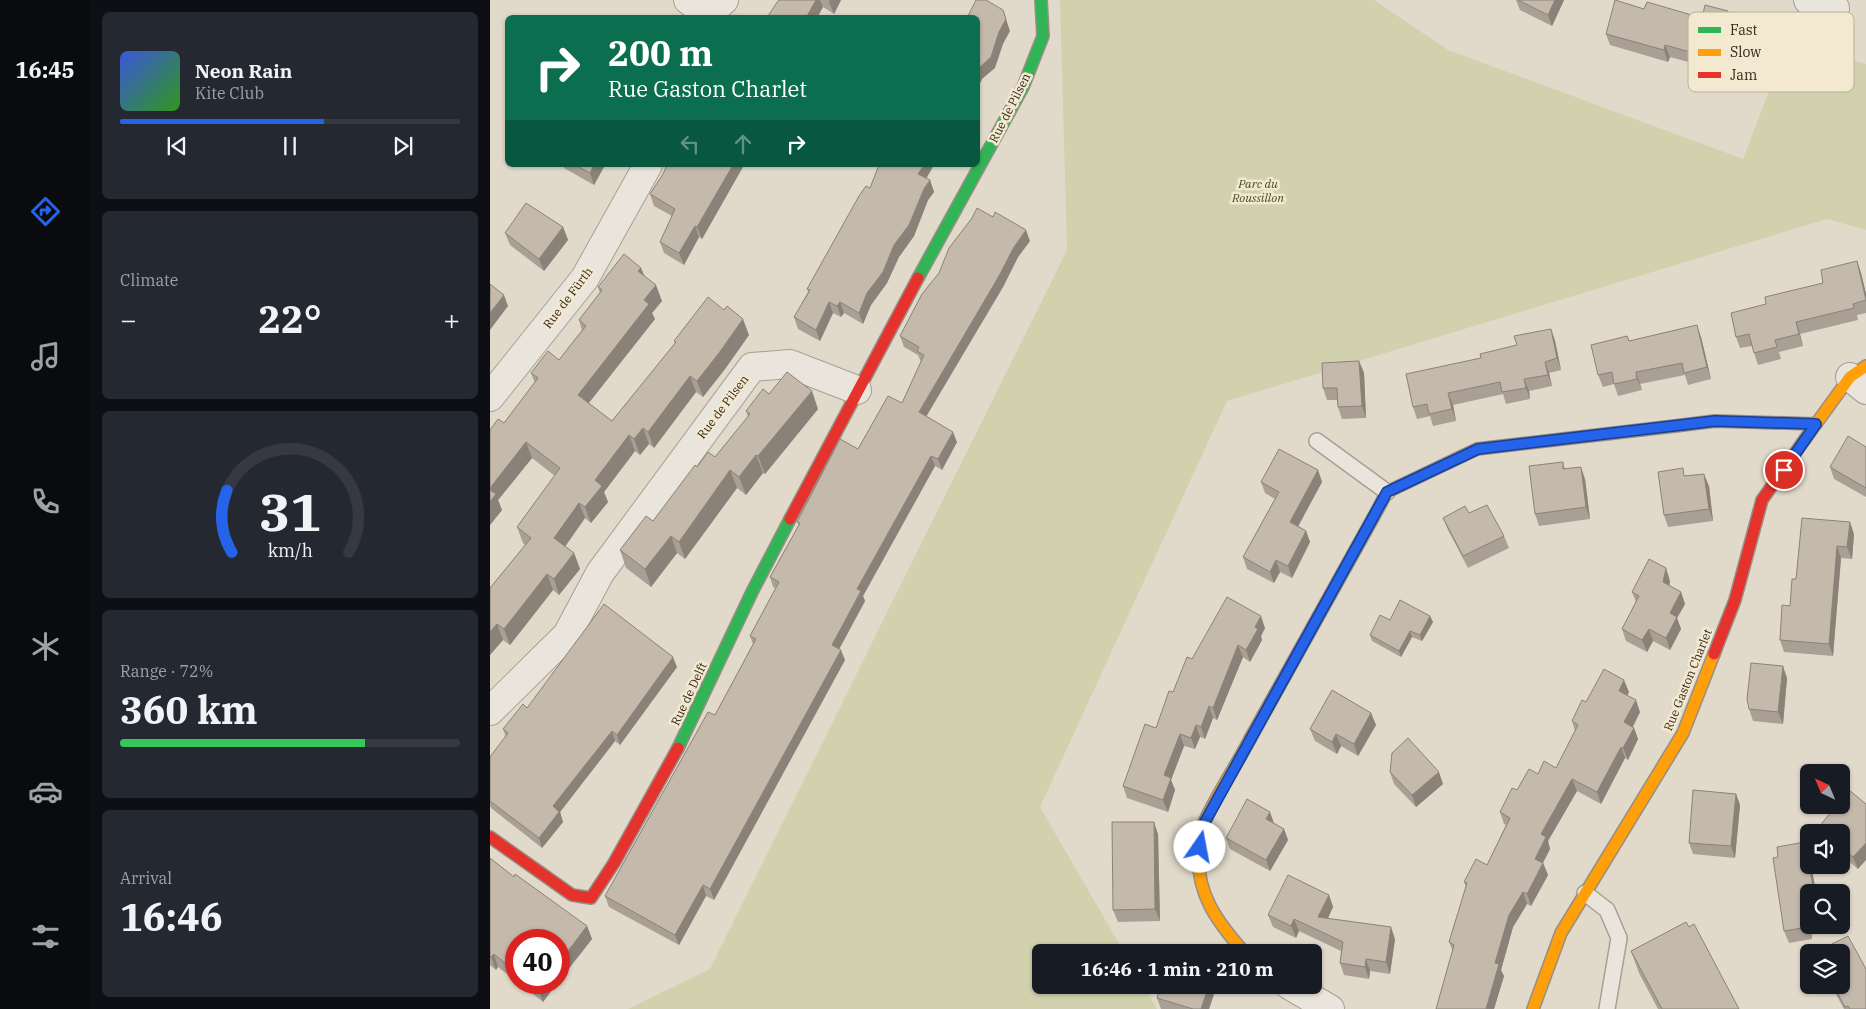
<!DOCTYPE html>
<html lang="en">
<head>
<meta charset="utf-8">
<style>
	:root { --surface:#171b24; --page:#242831; --text:#f1f3f6; --muted:#9ea1a6; --line:#363941; --accent:#2563eb }
	body { margin:0; font-family:"IBM Plex Serif",serif; background:var(--page); color:var(--text); height:100vh; display:flex; flex-direction:column; font-size:19px; white-space:nowrap }
	* { box-sizing:border-box; margin:0 }
	p { font-size:16px; color:var(--muted) }
	.icon { flex:none; width:28px; height:28px; fill:none; stroke:currentColor; stroke-width:2; stroke-linecap:round; stroke-linejoin:round }
	.map { position:relative; flex:1; overflow:hidden }
	.details { display:flex; flex-direction:column; gap:12px; padding:12px; background:#0d0f14; width:400px }
	.details>* { flex:none }
	.hud { position:absolute; left:15px; top:15px; width:475px; height:152px; border-radius:8px; box-shadow:0 1px 4px #0004; background:#0b6e4f; color:#fff; overflow:hidden }
	.needle { width:32px; rotate:316deg }
	.fabs { position:absolute; left:1310px; top:764px; display:grid; gap:10px }
	.fabs a { display:grid; place-items:center; width:50px; height:50px; border-radius:8px; background:var(--surface); box-shadow:0 1px 4px #0004; font-size:25px }
	.speed { position:absolute; left:15px; top:929px; display:flex; gap:10px; font-size:25px; font-weight:700; text-align:center }
	.speed>* { display:grid; place-content:center; width:65px; height:65px; border-radius:50%; background:var(--surface); box-shadow:0 1px 4px #0004; line-height:1 }
	.speed .limit { border:8px solid #d22; background:#fff; color:#111 }
	.pin { position:absolute; display:grid; place-items:center; width:42px; height:42px; color:#fff; margin:-21px; border:2px solid #fff; border-radius:50%; box-shadow:0 1px 5px #0007 }
	.me { position:absolute; width:55px; margin:-28px; rotate:12deg; stroke-linejoin:round; filter:drop-shadow(0 0 4px #0008) }
	.turn { display:flex; align-items:center; gap:18px; height:105px; padding:0 20px; font-size:22px }
	.turn .icon { width:65px; height:65px; stroke-width:2.5 }
	.turn b { display:block; font-size:35px; line-height:42px }
	.lanes { display:flex; align-items:center; height:48px; padding:0 20px; background:#0003; justify-content:center; gap:25px; direction:ltr }
	.lanes .off { opacity:.35 }
	.big { font-size:38px; font-weight:800; line-height:1.1 }
	.details .widget { flex:1; display:flex; flex-direction:column; justify-content:center; gap:8px; min-width:0; padding:0 18px; border-radius:8px; background:var(--page) }
	.details .dial { align-items:center; gap:0 }
	.dial svg { height:130px; overflow:visible; fill:none; stroke:var(--line); stroke-width:7; stroke-linecap:round; text-anchor:middle }
	.dial text { fill:var(--text); stroke:none }
	.song { display:flex; align-items:center; gap:15px }
	.cover { width:60px; height:60px; border-radius:8px; background:linear-gradient(135deg,hsl(230 70% 55%),hsl(110 70% 35%)) }
	.played { height:5px; border-radius:2px; background:linear-gradient(90deg,var(--accent) 60%,var(--line) 60%) }
	.keys { display:flex; justify-content:space-around; direction:ltr }
	.heat { display:flex; justify-content:space-between; align-items:center; font-size:28px; direction:ltr }
	.charge { height:8px; border-radius:4px; background:linear-gradient(90deg,#34c759 72%,var(--line) 0) }
	.trip { position:absolute; left:542px; top:944px; width:290px; height:50px; border-radius:8px; background:var(--surface); box-shadow:0 1px 4px #0004; font-weight:800; line-height:50px; text-align:center }
	main { display:flex; flex:1; min-height:0 }
	.menu { display:flex; flex-direction:column; width:90px; justify-content:space-around; align-items:center; background:#090b0e; color:var(--muted) }
	.menu .icon { width:35px; height:35px }
	.menu .active { color:var(--accent) }
	.menu b { font-size:22px; color:var(--text) }
	.map>svg:first-child { display:block }
	.green { fill:#d1d1ae }
	.lines { fill:none; stroke-linecap:round; stroke-linejoin:round }
	.lane-casing { stroke:#a69f95; stroke-width:18 }
	.street-casing { stroke:#a69f95; stroke-width:30 }
	.fast-casing { stroke:#968f84; stroke-width:14 }
	.slow-casing { stroke:#968f84; stroke-width:14 }
	.jam-casing { stroke:#968f84; stroke-width:14 }
	.lane { stroke:#eae5dc; stroke-width:15 }
	.street { stroke:#eae5dc; stroke-width:28 }
	.fast { stroke:#30b455; stroke-width:11 }
	.slow { stroke:#ff9f0a; stroke-width:11 }
	.jam { stroke:#e5322d; stroke-width:11 }
	.wall { fill:#a99f94 }
	.shaded-wall { fill:#8a8278 }
	.building { fill:#c5b9ac; stroke:#8a8278 }
	.route-casing { stroke:#184099; stroke-width:12 }
	.route { stroke:#2563eb; stroke-width:9 }
	.labels { text-anchor:middle; stroke-width:5; stroke-linejoin:round; paint-order:stroke }
	.street-label { font-size:12px; fill:#34281d; stroke:#f3e8d0 }
	.park-label { font-size:12px; font-style:italic; fill:#465025; stroke:#f3e8d0 }
	.key { fill:#f3e8d0; stroke:#baae9a; stroke-width:1 }
	.key-label { font-size:14px; fill:#34281d }
</style>
</head>
<body>
<main>
<nav class="menu">
<b>16:45</b>
<svg class="icon active" aria-label="directions" viewBox="0 0 24 24"><path d="M12 3l9 9-9 9-9-9zM9 14v-3h6M13 9l2 2-2 2"/></svg>
<svg class="icon" aria-label="music" viewBox="0 0 24 24"><path d="M9 18V5l10-2v13"/><circle cx="6" cy="18" r="3"/><circle cx="16" cy="16" r="3"/></svg>
<svg class="icon" aria-label="phone" viewBox="0 0 24 24"><path d="M5 4h4l2 5-3 2q2 4 5 5l2-3 5 2v4C11 20 4 13 5 4z"/></svg>
<svg class="icon" aria-label="climate" viewBox="0 0 24 24"><path d="M12 3v18M4 7l16 10M4 17L20 7"/></svg>
<svg class="icon" aria-label="car" viewBox="0 0 24 24"><path d="M5 17H2v-5l4-1 3-4h7l3 4 3 1v5h-3M9 17h6M6 11h13"/><circle cx="7" cy="17" r="2"/><circle cx="17" cy="17" r="2"/></svg>
<svg class="icon" aria-label="filters" viewBox="0 0 24 24"><path d="M4 7h16M4 17h16"/><circle cx="9" cy="7" r="2"/><circle cx="15" cy="17" r="2"/></svg>
</nav>
<section class="details">
<div class="widget">
<div class="song"><i class="cover"></i><div><b>Neon Rain</b><p>Kite Club</p></div></div>
<div class="played"></div>
<div class="keys"><svg class="icon" aria-label="previous" viewBox="0 0 24 24"><path d="M18 5L8 12l10 7zM5 5v14"/></svg><svg class="icon" aria-label="pause" viewBox="0 0 24 24"><path d="M8 5v14M16 5v14"/></svg><svg class="icon" aria-label="next" viewBox="0 0 24 24"><path d="M6 5l10 7-10 7zM19 5v14"/></svg></div>
</div>
<div class="widget"><p>Climate</p>
<div class="heat"><a>−</a><b class="big">22°</b><a>+</a></div>
</div>
<div class="widget dial"><svg viewBox="0 0 100 80">
<path d="M14 69A42 42 0 1 1 86 69"/>
<path d="M14 69A42 42 0 0 1 11 31" stroke="#2563eb"/>
<text x="50" y="56" font-size="32" font-weight="700">31</text>
<text x="50" y="72" font-size="11">km/h</text>
</svg></div>
<div class="widget"><p>Range · 72%</p><b class="big">360 km</b><div class="charge"></div></div>
<div class="widget"><p>Arrival</p><b class="big">16:46</b></div>
</section>
<div class="map">
<svg width="1376" height="1009" viewBox="0 0 1376 1009">
	<rect width="100%" height="100%" fill="#e1dacb"/>
	<path class="green" d="M570,0H884L958,50L1253,159L1297,44L1376,64V230L1337,219L737,401L550,807L634,952H551V985H653L667,1009H138L220,969L577,250Z"/>
	<g class="lines">
		<g class="lane-casing">
			<path id="lane" d="M827,441L897,492
				M1095,893L1117,910L1129,938L1117,1009"/>
		</g>
		<g class="street-casing">
			<path id="street" d="M198,0C210,10 223,12 234,0
				M1318,0L1345,8
				M1360,377L1376,390
				M0,397L95,278L158,165
				M0,711L77,635L110,573L262,367L300,364L367,390
				M799,985L840,1009"/>
		</g>
		<g class="fast-casing">
			<path id="fast" d="M428,278L533,87L553,36L551,0
				M188,748L262,592L300,519"/>
		</g>
		<g class="slow-casing">
			<path id="slow" d="M1315,439L1360,377L1376,366
				M883,518L897,492L987,449L1185,426
				M754,952C727,922 705,892 709,850C709,843 709,834 712,827C725,797 745,768 760,739
				M1043,1009L1071,933L1193,733L1224,654"/>
		</g>
		<g class="jam-casing">
			<path id="jam" d="M1185,426L1225,421L1326,424
				M300,519L428,278
				M1224,654L1245,600L1272,500L1315,439
				M760,739L883,518
				M0,837L82,895L101,898L124,863L188,748"/>
		</g>
		<use href="#lane" class="lane"/>
		<use href="#street" class="street"/>
		<use href="#fast" class="fast"/>
		<use href="#slow" class="slow"/>
		<use href="#jam" class="jam"/>
	</g>
	<path class="wall" d="M290,0H351L344,14L333,7L327,18H277Z
		M1026,0H1074L1062,26L1030,10Z
		M1212,18L1242,23V24L1271,32L1275,44L1265,80L1180,57L1178,62L1120,45L1116,34Z
		M73,165H115L104,185L74,168Z
		M254,165L212,239L209,237L194,265L174,253L170,242L182,216L164,206L160,194Z
		M436,179L440,180L444,192L438,200L424,236L409,257L397,283L381,305L373,324L354,313L351,317L343,313L330,341L308,329L304,317L318,292L317,289L380,188Z
		M73,227L78,240L54,271L20,245L15,233Z
		M540,241L528,257L513,287L436,416L467,442L452,470L445,466L373,596L375,601L349,649L355,660L224,900L216,896L189,945L119,907L115,896L225,715L263,644L260,636L286,588L283,587L280,577L309,525L307,522L368,449L412,403L431,362L428,355L414,347L410,336Z
		M1367,261L1371,273L1376,294V313L1367,315L1368,320L1310,334L1313,346L1289,352L1291,359L1268,365L1262,346L1250,348L1246,337L1276,304L1333,283Z
		M151,268L154,275L172,301L162,313L165,319L99,403L122,421L185,344L184,341L259,335L235,369L213,397L206,392L164,448L159,444L150,455L145,451L114,492L118,502L101,523L95,518L75,546L84,553L90,569L69,595L63,590L20,645L13,640L0,655V588L35,545L33,543L27,527L65,476L42,458L8,500L12,510L0,525L14,423L45,383L41,373L69,360L92,330L89,320L110,293L108,287Z
		M1061,329L1065,341L1071,370L1059,373L1062,386L1039,391L1040,399L1016,404L1013,394L963,405L966,421L943,426L940,416L927,419L923,407L1027,345Z
		M1137,336L1139,341L1211,337L1221,379L1198,385L1195,375L1150,384L1152,390L1128,396L1124,384L1113,387L1108,375Z
		M869,361L874,373L876,418L852,419L848,407L847,400H837L833,388Z
		M279,394L328,409L275,474L273,473L256,495L247,488L195,559L187,553L161,587L136,568L130,550L163,521L207,467L225,457L258,417L256,411Z
		M1376,447V497L1344,479L1340,467Z
		M1073,462L1075,469L1095,479L1100,519L1049,526L1045,514Z
		M828,470L832,482L808,526L816,531L820,542L802,578L790,572L784,583L757,569L753,557L785,499L775,493L771,482Z
		M1196,476L1219,486L1223,521L1178,527L1174,515Z
		M979,513L1014,536L1019,548L978,568L958,530L953,518Z
		M1312,518L1364,534L1362,559L1351,558L1343,656L1294,652L1290,640L1300,606L1306,579Z
		M1180,581L1179,585L1191,592L1195,604L1187,618L1191,629L1180,650L1163,641L1157,652L1136,641L1132,629L1146,602L1142,592Z
		M940,616L943,622L932,641L922,637L911,657L882,641L880,635L900,620Z
		M775,628L771,636L772,640L760,662L753,657L727,720L723,718L715,739L710,737L705,749L694,746L681,780L685,790L678,812L637,798L633,786L666,728L702,659Z
		M187,667L130,745L125,741L70,812L73,822L52,848L1,808L0,806V757L16,737L13,729L37,708Z
		M1297,678L1293,724L1263,721L1259,709Z
		M1139,692L1137,696L1150,712L1143,727L1144,728L1148,739L1138,760L1135,758L1111,804L1087,791L1058,841L1060,849L1053,863L1058,875L1041,906L1037,904L1023,927L1011,970L1014,976L1004,1009H946L963,951L959,942L976,887L974,882L997,865L1016,825L1014,824L1010,812L1027,790L1048,774L1066,768L1085,731L1082,721L1096,702Z
		M881,713L886,725L868,756L851,746L847,754L825,741L820,729Z
		M900,772L953,784L926,807L904,784Z
		M1246,794L1250,805L1245,858L1203,854L1199,843Z
		M1376,804L1368,869L1351,855V832H1333L1332,831Z
		M784,823L794,829L798,840L780,871L740,849L736,838Z
		M668,834L670,921L628,922L623,910Z
		M0,858L24,877L97,926L102,939L69,981V940H26V981L8,967L6,970L0,965Z
		M1319,865H1321L1326,892H1319L1318,916L1322,939L1299,943L1294,931Z
		M839,895L843,907L838,918L905,939L900,974L880,971L879,979L854,975L850,963L851,951L809,931L806,938L783,927L778,915Z
		M1141,951L1249,1009H1168L1149,973Z
		M28,982H68L53,1002Z
		M1341,985H1351L1376,1009H1354Z
		M725,991L719,1009H671L667,998Z"/>
	<path class="shaded-wall" d="M326,0H330L333,7L327,18H316Z
		M340,0H351L344,14L339,2Z
		M1065,0H1074L1062,26L1058,15Z
		M513,10L520,31L513,44L505,68L492,79L488,88V69Z
		M1238,11L1242,23L1239,34L1235,22Z
		M1271,32L1275,44L1265,80L1261,69Z
		M1175,45L1180,57L1178,62L1174,50Z
		M104,165H115L104,185L100,173Z
		M243,165H254L212,239L207,227Z
		M434,165H444L432,186L428,174Z
		M440,180L444,192L438,200L424,236L409,257L397,283L381,305L373,324L369,313L377,293L404,245L434,189Z
		M205,226L209,237L194,265L189,253Z
		M73,227L78,240L54,271L49,259Z
		M536,230L540,241L528,257L513,287L433,422L429,412L524,247Z
		M1367,261L1371,273L1376,294V300Z
		M151,268L157,283L148,271Z
		M166,285L172,301L162,313L165,319L93,410L88,395L154,300Z
		M14,295L18,306L0,330V313Z
		M339,302L343,313L330,341L326,330Z
		M350,302L354,313L351,317L347,306Z
		M253,319L259,335L235,369L213,397L207,381Z
		M1306,322L1310,334L1313,346L1309,334Z
		M1207,325L1211,337L1221,379L1217,367Z
		M1061,329L1065,341L1071,370L1067,358Z
		M869,361L874,373L876,418L872,406Z
		M1055,362L1059,373L1062,386L1058,375Z
		M1146,372L1152,390L1147,379Z
		M200,376L206,392L164,448L158,432Z
		M1034,379L1039,391L1040,399L1036,388Z
		M322,391L328,409L275,474L268,456Z
		M958,393L963,405L966,421L962,409Z
		M153,428L159,444L150,455L144,439Z
		M463,432L467,442L452,470L448,459Z
		M139,435L145,451L114,492L118,502L101,523L95,507L105,480Z
		M36,442L42,458L8,500L12,510L0,525V488Z
		M266,455L273,473L256,495L249,477Z
		M441,456L445,466L373,596L375,601L346,655L342,645L367,589Z
		M1091,467L1095,479L1100,519L1096,507Z
		M240,470L247,488L195,559L189,542Z
		M828,470L832,482L804,534L800,522Z
		M1214,474L1219,486L1223,521L1219,509Z
		M89,503L95,518L70,554L64,538Z
		M1360,522L1364,534L1362,559L1357,547Z
		M816,531L820,542L802,578L798,566Z
		M181,536L187,553L161,587L155,569Z
		M1347,546L1351,558L1343,656L1339,644Z
		M84,553L90,569L69,595L64,579Z
		M786,560L790,572L784,583L780,572Z
		M1176,568L1180,581L1178,594L1173,582Z
		M57,574L63,590L20,645L14,629Z
		M1191,592L1195,604L1187,618L1191,629L1180,650L1176,638L1180,613Z
		M771,616L775,628L771,636L772,640L760,662L756,650L765,627Z
		M940,616L943,622L932,641L930,635Z
		M7,624L13,640L0,655V632Z
		M1159,629L1163,641L1157,652L1152,640Z
		M920,631L922,637L911,657L909,651Z
		M748,645L753,657L727,720L723,708Z
		M351,650L355,660L224,900L220,889Z
		M183,657L187,667L130,745L127,735Z
		M1293,666L1297,678L1293,724L1288,712Z
		M1134,680L1139,692L1133,703L1129,691Z
		M1146,700L1150,712L1139,734L1134,722Z
		M719,706L723,718L715,739L711,727Z
		M881,713L886,725L868,756L864,744Z
		M706,725L710,737L705,749L701,738Z
		M1144,728L1148,739L1138,760L1133,748Z
		M122,731L125,741L70,812L73,822L52,848L49,838L63,806Z
		M690,734L694,746L681,780L685,790L678,812L673,800L674,775Z
		M846,734L851,746L847,754L842,742Z
		M1131,747L1135,758L1111,804L1107,792Z
		M949,772L953,784L926,807L922,795Z
		M1082,779L1087,791L1058,841L1060,849L1049,870L1045,859L1051,834Z
		M1246,794L1250,805L1245,858L1241,846Z
		M780,812L784,823L776,819Z
		M664,822L668,834L670,921L665,909Z
		M794,829L798,840L780,871L776,860Z
		M1315,842L1319,851V863Z
		M1376,843V860L1368,869L1363,857Z
		M1053,863L1058,875L1041,906L1037,894Z
		M1319,865H1321L1326,892H1324Z
		M213,885L216,896L189,945L185,935Z
		M1033,892L1037,904L1023,927L1011,970L1014,976L1004,1009H996L1005,963L1019,915Z
		M839,895L843,907L833,929L828,917Z
		M1314,904L1318,916L1319,925H1320L1322,939L1318,927Z
		M804,919L809,931L806,938L801,926Z
		M97,926L102,939L69,981V963Z
		M901,927L905,939L900,974L896,962Z
		M4,954L8,967L6,970L1,957Z
		M876,959L880,971L879,979L875,967Z
		M54,982H68L53,1002L48,989Z
		M719,985H723L725,991L719,1009H711Z"/>
	<path class="building" d="M290,0H326L316,18H277L280,13L288,1Z
		M486,0H496L513,10L516,19L509,32L501,57L488,69V18H477Z
		M1028,0H1065L1058,15Z
		M1125,0L1154,9L1157,2L1212,18L1215,5L1238,11L1235,22L1271,32L1261,69L1175,45L1174,50L1116,34Z
		M85,165H104L100,173Z
		M177,165H243L207,227L205,226L189,253L170,242L185,209L160,194L173,174Z
		M389,165H434L428,174L440,180L434,189L419,225L404,245L393,272L377,293L369,313L350,302L347,306L339,302L326,330L304,317L320,290L317,289L369,196L376,186L380,188Z
		M36,203L73,227L49,259L15,233Z
		M487,208L503,217L505,212L536,230L524,247L509,276L429,412L463,432L448,459L441,456L367,589L371,591L342,645L351,650L220,889L213,885L185,935L115,896L218,712L225,715L266,639L260,636L289,582L280,577L310,523L307,522L350,439L368,449L398,396L412,403L434,355L427,351L429,347L410,336L432,294L449,273L459,248L482,218Z
		M134,254L151,268L148,271L166,285L154,300L159,304L88,395L122,421L186,342L184,341L218,297L234,310L237,306L253,319L229,353L207,381L200,376L158,432L153,428L144,439L139,435L105,480L112,486L95,507L89,503L64,538L84,553L64,579L57,574L14,629L7,624L0,632V588L41,538L27,527L70,468L36,442L0,488V430L8,419L14,423L48,378L41,373L58,351L69,360L83,342L96,326L89,320L112,290L108,287Z
		M1367,261L1376,300L1363,304L1364,308L1306,322L1309,334L1285,340L1287,347L1264,353L1259,334L1246,337L1241,313L1276,304L1275,297L1333,283L1331,270Z
		M0,284L14,295L0,313Z
		M1207,325L1217,367L1194,373L1192,363L1146,372L1147,379L1124,384L1122,372L1108,375L1101,345L1137,336L1139,341Z
		M1061,329L1067,358L1055,362L1058,375L1034,379L1036,388L1012,392L1010,382L958,393L962,409L939,414L937,404L923,407L916,374L991,358L990,354L1027,345L1024,336Z
		M869,361L872,406L848,407L847,388H833L832,363Z
		M297,372L322,391L268,456L266,455L249,477L240,470L189,542L181,536L155,569L130,550L156,516L163,521L205,465L207,467L218,452L225,457L260,414L256,411L273,389L279,394Z
		M1358,436L1376,447V488L1340,467Z
		M789,449L828,470L800,522L816,531L798,566L786,560L780,572L753,557L789,492L771,482Z
		M1073,462V469L1091,467L1096,507L1045,514L1039,466Z
		M1193,468L1194,476L1214,474L1219,509L1174,515L1168,472Z
		M0,490L6,494L0,502Z
		M997,505L1014,536L973,556L953,518L975,506L979,513Z
		M1312,518L1360,522L1357,547L1347,546L1339,644L1290,640L1292,605L1300,606L1302,579H1306Z
		M1159,559L1176,568L1173,582L1191,592L1180,613L1187,617L1176,638L1159,629L1152,640L1132,629L1149,596L1142,592Z
		M737,597L771,616L765,627L768,629L756,650L748,645L723,708L719,706L711,727L706,725L701,738L690,734L674,775L681,778L673,800L633,786L655,724L666,728L679,691L683,692L697,657L702,659Z
		M910,600L940,616L930,635L920,631L909,651L880,635L890,615L900,620Z
		M114,604L183,657L127,735L122,731L63,806L69,812L49,838L0,801V757L18,733L13,729L33,704L37,708Z
		M1261,663L1293,666L1288,712L1259,709L1257,699Z
		M1114,669L1134,680L1129,691L1146,700L1134,722L1144,728L1133,748L1131,747L1107,792L1082,779L1051,834L1056,837L1045,859L1053,863L1037,894L1033,892L1019,915L1005,963L1009,964L996,1009H946L964,945L959,942L977,883L974,882L986,859L997,865L1020,818L1010,812L1022,788L1027,790L1039,769L1048,774L1054,761L1066,768L1088,725L1082,721L1092,700L1096,702Z
		M842,690L881,713L864,744L846,734L842,742L820,729Z
		M918,738L949,772L922,795L900,772L902,753Z
		M1203,790L1246,794L1241,846L1199,843Z
		M1359,790L1376,804V843L1363,857L1351,847V832H1334L1332,831V823L1347,805H1351V800Z
		M757,799L780,812L776,819L794,829L776,860L736,838Z
		M622,822H664L665,909L623,910Z
		M1315,842L1324,892H1319V903L1314,904L1318,927L1294,931L1283,858L1288,857L1287,847Z
		M0,858L24,877L25,874L97,926L69,963V940H26V972L4,954L1,957L0,956Z
		M798,875L839,895L828,917L901,927L896,962L876,959L875,967L850,963L853,942L804,919L801,926L778,915Z
		M1196,922L1199,927L1204,924L1249,1009H1172L1141,951Z
		M1358,936L1376,969V1009H1360L1358,1006L1355,1007L1343,985H1351V952H1326Z
		M40,982H54L48,989Z
		M671,985H719L711,1009H703L667,998Z"/>
	<g class="lines">
		<g class="route-casing">
			<path id="route" d="M710,847L711,829L897,492L988,449L1225,421L1326,424L1294,470"/>
		</g>
		<use href="#route" class="route"/>
	</g>
	<g class="labels">
		<g class="street-label">
			<text transform="translate(520 108) rotate(-63)" y="4">Rue de Pilsen</text>
			<text transform="translate(78 298) rotate(-53)" y="4">Rue de Fürth</text>
			<text transform="translate(233 407) rotate(-53)" y="4">Rue de Pilsen</text>
			<text transform="translate(1198 680) rotate(-68)" y="4">Rue Gaston Charlet</text>
			<text transform="translate(199 694) rotate(-65)" y="4">Rue de Delft</text>
		</g>
		<g class="park-label">
			<text x="768" y="188">Parc du<tspan x="768" dy="14">Roussillon</tspan></text>
		</g>
	</g>
	<rect x="1198" y="12" width="166" height="80" rx="8" class="key"/>
	<rect x="1208" y="27" width="23" height="6" fill="#30b455"/>
	<rect x="1208" y="49" width="23" height="7" fill="#ff9f0a"/>
	<rect x="1208" y="72" width="23" height="6" fill="#e5322d"/>
	<g class="key-label">
		<text x="1240" y="35">Fast</text>
		<text x="1240" y="57">Slow</text>
		<text x="1240" y="80">Jam</text>
	</g>
</svg>
<div class="fabs">
<a><svg class="needle" viewBox="-14 -14 28 28"><path d="M0-13l5 13h-10z" fill="#e53935"/><path d="M0 13l5-13h-10z" fill="#9ea1a6"/></svg></a>
<a><svg class="icon" aria-label="sound" viewBox="0 0 24 24"><path d="M4 9h4l5-4v14l-5-4H4zM17 9q2 3 0 6"/></svg></a>
<a><svg class="icon" aria-label="search" viewBox="0 0 24 24"><circle cx="10" cy="10" r="6"/><path d="M15 15l6 6"/></svg></a>
<a><svg class="icon" aria-label="layers" viewBox="0 0 24 24"><path d="M12 4l9 5-9 5-9-5zM3 14l9 5 9-5"/></svg></a>
</div>
<div class="speed"><div class="limit">40</div></div>
<div class="pin" style="left:1294px;top:470px;background:#d93025"><svg class="icon" aria-label="arrive" viewBox="0 0 24 24"><path d="M6 21V4h12l-3 4 3 4H6"/></svg></div>
<svg class="me" style="left:710px;top:847px" viewBox="-20 -20 40 40"><circle r="19" fill="#fff"/><path d="M0-13L10 11 0 6-10 11z" fill="#2563eb"/></svg>
<div class="trip">16:46 · 1 min · 210 m</div>
<div class="hud">
<div class="turn"><svg class="icon" aria-label="right" viewBox="0 0 24 24"><path d="M7 20v-9h11M14 6l5 5-5 5"/></svg><div><b>200 m</b>Rue Gaston Charlet</div></div>
<div class="lanes"><svg class="icon off" aria-label="left" viewBox="0 0 24 24"><path d="M17 20v-9H6M10 6l-5 5 5 5"/></svg><svg class="icon off" aria-label="ahead" viewBox="0 0 24 24"><path d="M12 20V5M6 11l6-6 6 6"/></svg><svg class="icon" aria-label="right" viewBox="0 0 24 24"><path d="M7 20v-9h11M14 6l5 5-5 5"/></svg></div>
</div>
</div>
</main>
</body>
</html>
